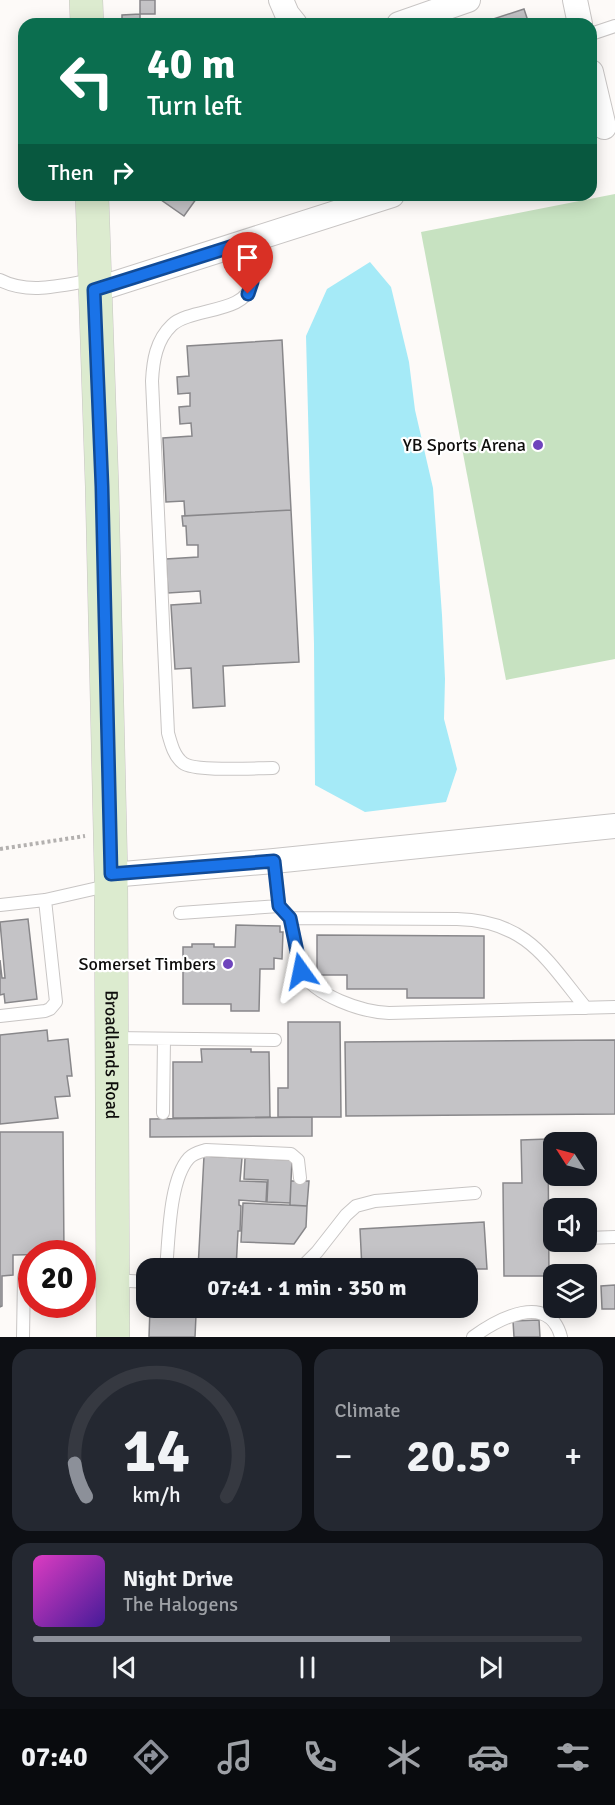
<!DOCTYPE html>
<html lang="en">
<head>
<meta charset="utf-8">
<style>
	:root { --surface:#171b24; --page:#242831; --text:#f1f3f6; --muted:#9ea1a6; --line:#363941; --accent:#8c9099 }
	body { margin:0; font-family:Signika,sans-serif; background:var(--page); color:var(--text); height:100vh; display:flex; flex-direction:column; font-size:22px; white-space:nowrap }
	* { box-sizing:border-box; margin:0 }
	p { font-size:20px; color:var(--muted) }
	.icon { flex:none; width:33px; height:33px; fill:none; stroke:currentColor; stroke-width:2; stroke-linecap:round; stroke-linejoin:round }
	.map { position:relative; height:1337px; overflow:hidden }
	.drawer { display:flex; flex-direction:column; gap:12px; padding:12px; background:#0d0f14; flex:1 }
	.drawer>* { flex:none }
	.top-card { position:absolute; left:18px; top:18px; width:579px; height:183px; border-radius:18px; box-shadow:0 3px 15px #0003; background:#0b6e4f; color:#fff; overflow:hidden }
	.needle { width:39px; rotate:306deg }
	.tools { position:absolute; left:543px; top:1132px; display:grid; gap:12px }
	.tools a { display:grid; place-items:center; width:54px; height:54px; border-radius:12px; background:var(--surface); box-shadow:0 3px 15px #0003; font-size:30px }
	.speed { position:absolute; left:18px; top:1240px; display:flex; gap:12px; font-size:30px; font-weight:700; text-align:center }
	.speed>* { display:grid; place-content:center; width:78px; height:78px; border-radius:50%; background:var(--surface); box-shadow:0 3px 15px #0003; line-height:1 }
	.speed .limit { border:9px solid #d22; background:#fff; color:#111 }
	.pin { position:absolute; display:grid; place-items:center; width:51px; height:51px; color:#fff; margin:-62px -26px; border-radius:50% 50% 50% 0; rotate:-45deg; box-shadow:0 0 6px #0007 }
	.pin .icon { rotate:45deg }
	.me { position:absolute; width:66px; margin:-33px; rotate:348deg; stroke-linejoin:round; filter:drop-shadow(0 0 4px #0008) }
	.turn { display:flex; align-items:center; gap:21px; height:126px; padding:0 30px; font-size:27px }
	.turn .icon { width:78px; height:78px; stroke-width:2.5 }
	.turn b { display:block; font-size:42px; line-height:51px }
	.then { display:flex; align-items:center; height:57px; padding:0 30px; background:#0003; gap:12px; font-size:22px }
	.big { font-size:45px; font-weight:700; line-height:1.1 }
	.drawer .card { flex:1; display:flex; flex-direction:column; justify-content:center; gap:9px; min-width:0; padding:0 21px; border-radius:18px; background:var(--page) }
	.drawer .dial { align-items:center; gap:0 }
	.dial svg { height:156px; overflow:visible; fill:none; stroke:var(--line); stroke-width:7; stroke-linecap:round; text-anchor:middle }
	.dial text { fill:var(--text); stroke:none }
	.song { display:flex; align-items:center; gap:18px }
	.cover { width:72px; height:72px; border-radius:9px; background:linear-gradient(135deg,hsl(310 70% 55%),hsl(260 70% 35%)) }
	.played { height:6px; border-radius:3px; background:linear-gradient(90deg,var(--accent) 65%,var(--line) 65%) }
	.keys { display:flex; justify-content:space-around; direction:ltr }
	.heat { display:flex; justify-content:space-between; align-items:center; font-size:33px; direction:ltr }
	.drawer .tiles { flex:1; display:grid; gap:12px; grid-template-columns:1fr 1fr }
	.card:last-child { grid-column:span 2 }
	.trip { position:absolute; left:136px; top:1258px; width:342px; height:60px; border-radius:18px; background:var(--surface); box-shadow:0 3px 15px #0003; font-weight:700; line-height:60px; text-align:center }
	.tabs { display:flex; height:96px; justify-content:space-around; align-items:center; background:#090b0e; color:var(--muted) }
	.tabs .icon { width:42px; height:42px }
	.tabs .selected { color:var(--accent) }
	.tabs b { font-size:27px; color:var(--text) }
	.map>svg:first-child { display:block }
	.green { fill:#c7e2c1 }
	.water { fill:#a5eaf7 }
	.building { fill:#c4c3c6; stroke:#88878a; stroke-width:1.5 }
	.lines { fill:none; stroke-linecap:round; stroke-linejoin:round }
	.lane-casing { stroke:#c8c5c4; stroke-width:14 }
	.street-casing { stroke:#c8c5c4; stroke-width:26 }
	.secondary-casing { stroke:#c8c5c4; stroke-width:34 }
	.path { stroke:#b3b0af; stroke-width:4; stroke-dasharray:3 3; stroke-linecap:butt }
	.lane { stroke:#fff; stroke-width:12 }
	.street { stroke:#fff; stroke-width:24 }
	.secondary { stroke:#dcebcf; stroke-width:33 }
	.route-casing { stroke:#114b97; stroke-width:15 }
	.route { stroke:#1a73e8; stroke-width:10 }
	.poi-dot { fill:#6e44bc; stroke:#fff; stroke-width:2 }
	.labels { text-anchor:middle; stroke-width:4.5; stroke-linejoin:round; paint-order:stroke }
	.poi-label { font-size:18px; fill:#0e0d0c; stroke:#fff; text-anchor:end }
	.street-label { font-size:18px; fill:#0e0d0c; stroke:#fff }
</style>
</head>
<body>
<div class="map">
<svg width="615" height="1337" viewBox="0 0 615 1337">
	<rect width="100%" height="100%" fill="#fdfaf8"/>
	<path class="green" d="M615,194V659L506,680L421,232Z"/>
	<path class="water" d="M370,262L391,287L409,362L415,410L433,488L442,615L445,679L444,719L457,769L446,802L365,812L315,785L314,644L306,336L327,289Z"/>
	<path class="building" d="M140,0H155V14H140Z
		M524,9L529,24H478Z
		M140,14V24H122V15Z
		M154,195H199L184,216Z
		M282,340L291,510L185,516L184,501L166,502L163,438L192,436L191,423L180,424L179,407L190,406V393L178,394L177,377L189,376L187,346Z
		M291,510L299,662L223,666L225,706L193,708L191,668L175,669L171,605L201,603L200,591L168,593L166,559L198,557V545H187L186,526H183L182,516Z
		M28,919L37,999L5,1003L4,994L0,995V960L2,978H5L0,922Z
		M236,925L280,926V932H283L282,959L274,958V969H260L259,1011H231V1004H183V947H192V944H214V947H235Z
		M317,935L484,936V998H407V989H347V975H317Z
		M288,1022H340L341,1117H278V1088H288Z
		M47,1030L48,1041L68,1039L72,1076H67L70,1096L55,1097L58,1118L0,1124V1035Z
		M615,1040V1114L346,1116L345,1042Z
		M201,1049H251V1052H269L270,1117L173,1118V1062H202Z
		M312,1117V1136L150,1137V1119Z
		M0,1132H63L64,1254L13,1255V1275L2,1276V1306L0,1307Z
		M548,1139L549,1276H504L503,1183H522L521,1140Z
		M204,1156L242,1158L240,1181L267,1182L266,1202L239,1200V1205L241,1206L240,1231H238L236,1269H198Z
		M245,1158L292,1160L290,1203L267,1202L268,1180L244,1179Z
		M291,1181H309L307,1206L290,1205Z
		M243,1203L307,1206L306,1227L294,1244L241,1242Z
		M484,1222L487,1269H362L360,1229Z
		M615,1285V1309H602L601,1286Z
		M150,1308H170V1314L196,1315L195,1337H149Z
		M539,1320L540,1337H514L513,1321Z"/>
	<g class="lines">
		<g class="lane-casing">
			<path id="lane" d="M591,34L615,26
				M243,243C246,255 253,272 251,284C247,313 190,308 172,325C156,340 153,361 152,381L168,733C171,744 174,756 183,763C195,772 255,768 273,768
				M0,280C29,295 62,285 93,280
				M274,861L279,906L290,918L301,971C315,996 362,1012 389,1013L615,1007
				M0,905L45,900L111,885
				M180,913L279,906
				M290,918L457,919C527,921 546,959 586,1008
				M0,1016L45,1011L50,1009L56,1002L45,900
				M113,1038L275,1040
				M163,1113L164,1039
				M586,1238L615,1237
				M166,1269C169,1239 169,1180 189,1158C194,1153 200,1152 206,1150L291,1154L298,1160L300,1178
				M300,1269L317,1252L346,1215L356,1206L375,1201L475,1193
				M113,1280L147,1282
				M23,1337L24,1277
				M473,1337C498,1319 549,1291 561,1337"/>
		</g>
		<g class="street-casing">
			<path id="street" d="M281,0L287,14L295,24
				M575,0L580,24
				M399,24L468,0
				M591,72L604,127
				M95,290L392,195
				M111,875L274,861L615,826"/>
		</g>
		<g class="secondary-casing">
			<g id="secondary">
				<path d="M86,0L87,24"/>
				<path id="s1" d="M92,195L102,487L111,875L113,1337"/>
			</g>
		</g>
		<path class="path" d="M0,849L85,836"/>
		<use href="#lane" class="lane"/>
		<use href="#street" class="street"/>
		<use href="#secondary" class="secondary"/>
	</g>
	<g class="lines">
		<g class="route-casing">
			<path id="route" d="M248,294L252,282L243,243L94,290L102,487L111,874L274,861L279,906L290,918L301,971"/>
		</g>
		<use href="#route" class="route"/>
	</g>
	<g class="poi-dot">
		<circle cx="538" cy="445" r="6"/>
		<circle cx="228" cy="964" r="6"/>
	</g>
	<g class="labels">
		<g class="poi-label">
			<text x="526" y="451">YB Sports Arena</text>
			<text x="216" y="970">Somerset Timbers</text>
		</g>
		<g class="street-label">
			<text dy="6" stroke="none"><textPath href="#s1" startOffset="860">Broadlands Road</textPath></text>
		</g>
	</g>
</svg>
<div class="tools">
<a><svg class="needle" viewBox="-14 -14 28 28"><path d="M0-13l5 13h-10z" fill="#e53935"/><path d="M0 13l5-13h-10z" fill="#9ea1a6"/></svg></a>
<a><svg class="icon" aria-label="sound" viewBox="0 0 24 24"><path d="M4 9h4l5-4v14l-5-4H4zM17 9q2 3 0 6"/></svg></a>
<a><svg class="icon" aria-label="layers" viewBox="0 0 24 24"><path d="M12 4l9 5-9 5-9-5zM3 14l9 5 9-5"/></svg></a>
</div>
<div class="speed"><div class="limit">20</div></div>
<div class="pin" style="left:248px;top:294px;background:#d93025"><svg class="icon" aria-label="arrive" viewBox="0 0 24 24"><path d="M6 21V4h12l-3 4 3 4H6"/></svg></div>
<svg class="me" style="left:301px;top:971px" viewBox="-20 -20 40 40"><path d="M0-17L14 15 0 8-14 15z" fill="#1a73e8" stroke="#fff" stroke-width="4"/></svg>
<div class="trip">07:41 · 1 min · 350 m</div>
<div class="top-card">
<div class="turn"><svg class="icon" aria-label="left" viewBox="0 0 24 24"><path d="M17 20v-9H6M10 6l-5 5 5 5"/></svg><div><b>40 m</b>Turn left</div></div>
<div class="then">Then<svg class="icon" aria-label="right" viewBox="0 0 24 24"><path d="M7 20v-9h11M14 6l5 5-5 5"/></svg></div>
</div>
</div>
<section class="drawer">
<div class="tiles">
<div class="card dial"><svg viewBox="0 0 100 80">
<path d="M14 69A42 42 0 1 1 86 69"/>
<path d="M14 69A42 42 0 0 1 8 52" stroke="#8c9099"/>
<text x="50" y="56" font-size="32" font-weight="700">14</text>
<text x="50" y="72" font-size="11">km/h</text>
</svg></div>
<div class="card"><p>Climate</p>
<div class="heat"><a>−</a><b class="big">20.5°</b><a>+</a></div>
</div>
<div class="card">
<div class="song"><i class="cover"></i><div><b>Night Drive</b><p>The Halogens</p></div></div>
<div class="played"></div>
<div class="keys"><svg class="icon" aria-label="previous" viewBox="0 0 24 24"><path d="M18 5L8 12l10 7zM5 5v14"/></svg><svg class="icon" aria-label="pause" viewBox="0 0 24 24"><path d="M8 5v14M16 5v14"/></svg><svg class="icon" aria-label="next" viewBox="0 0 24 24"><path d="M6 5l10 7-10 7zM19 5v14"/></svg></div>
</div>
</div>
</section>
<nav class="tabs">
<b>07:40</b>
<svg class="icon selected" aria-label="directions" viewBox="0 0 24 24"><path d="M12 3l9 9-9 9-9-9zM9 14v-3h6M13 9l2 2-2 2"/></svg>
<svg class="icon" aria-label="music" viewBox="0 0 24 24"><path d="M9 18V5l10-2v13"/><circle cx="6" cy="18" r="3"/><circle cx="16" cy="16" r="3"/></svg>
<svg class="icon" aria-label="phone" viewBox="0 0 24 24"><path d="M5 4h4l2 5-3 2q2 4 5 5l2-3 5 2v4C11 20 4 13 5 4z"/></svg>
<svg class="icon" aria-label="climate" viewBox="0 0 24 24"><path d="M12 3v18M4 7l16 10M4 17L20 7"/></svg>
<svg class="icon" aria-label="car" viewBox="0 0 24 24"><path d="M5 17H2v-5l4-1 3-4h7l3 4 3 1v5h-3M9 17h6M6 11h13"/><circle cx="7" cy="17" r="2"/><circle cx="17" cy="17" r="2"/></svg>
<svg class="icon" aria-label="filters" viewBox="0 0 24 24"><path d="M4 7h16M4 17h16"/><circle cx="9" cy="7" r="2"/><circle cx="15" cy="17" r="2"/></svg>
</nav>
</body>
</html>
